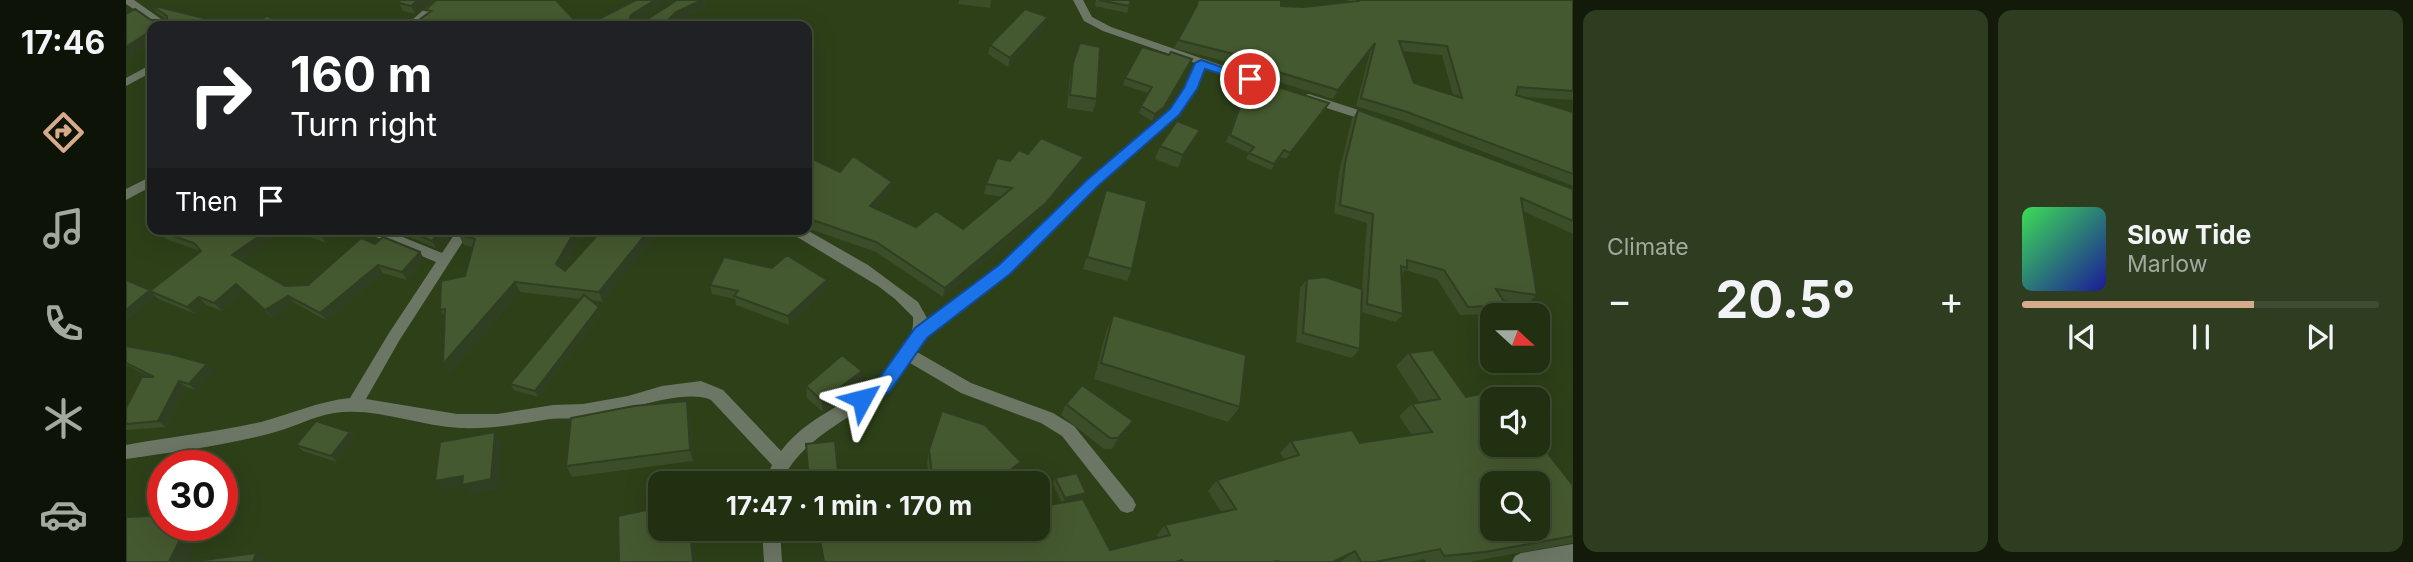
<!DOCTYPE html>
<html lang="en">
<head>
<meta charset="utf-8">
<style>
	:root { --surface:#223012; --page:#2e3c20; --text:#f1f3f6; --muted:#a2a99f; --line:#3f4b32; --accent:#d6ab8b }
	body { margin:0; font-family:Inter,sans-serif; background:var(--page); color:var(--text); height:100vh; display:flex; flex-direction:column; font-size:26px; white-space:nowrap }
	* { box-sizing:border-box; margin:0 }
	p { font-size:23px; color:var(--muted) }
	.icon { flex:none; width:38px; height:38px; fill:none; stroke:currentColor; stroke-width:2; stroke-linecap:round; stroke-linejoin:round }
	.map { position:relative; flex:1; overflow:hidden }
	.panel { display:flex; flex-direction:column; gap:10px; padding:10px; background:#131a0a; width:840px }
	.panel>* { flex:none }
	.top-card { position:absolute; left:21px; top:21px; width:665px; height:214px; border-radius:14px; box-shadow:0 7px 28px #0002,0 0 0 2px var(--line); background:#202124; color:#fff; overflow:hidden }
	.needle { width:46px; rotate:111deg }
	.buttons { position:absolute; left:1354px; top:303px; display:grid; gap:14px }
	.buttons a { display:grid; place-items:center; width:70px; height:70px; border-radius:14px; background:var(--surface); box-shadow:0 7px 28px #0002,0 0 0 2px var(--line); font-size:35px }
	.speed { position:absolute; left:21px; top:450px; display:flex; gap:14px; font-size:35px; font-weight:700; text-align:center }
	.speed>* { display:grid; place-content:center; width:91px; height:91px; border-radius:50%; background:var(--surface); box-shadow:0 7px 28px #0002,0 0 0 2px var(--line); line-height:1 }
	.speed .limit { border:10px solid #d22; background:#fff; color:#111 }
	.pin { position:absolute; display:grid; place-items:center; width:60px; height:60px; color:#fff; margin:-30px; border:4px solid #fff; border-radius:50%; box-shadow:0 2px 7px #0007 }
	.me { position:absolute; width:77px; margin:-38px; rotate:52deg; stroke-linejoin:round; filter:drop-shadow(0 0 5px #0008) }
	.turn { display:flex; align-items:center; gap:24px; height:147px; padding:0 28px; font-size:32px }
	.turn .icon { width:91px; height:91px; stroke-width:2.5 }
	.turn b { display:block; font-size:49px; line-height:60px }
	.then { display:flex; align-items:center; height:66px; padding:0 28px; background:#0003; gap:14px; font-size:26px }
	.big { font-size:52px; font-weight:700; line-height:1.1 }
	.panel .card { flex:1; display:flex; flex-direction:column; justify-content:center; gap:10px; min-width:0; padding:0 24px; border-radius:14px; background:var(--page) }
	.song { display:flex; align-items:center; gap:21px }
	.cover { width:84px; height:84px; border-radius:10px; background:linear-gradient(135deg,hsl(130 70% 55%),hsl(240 70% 35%)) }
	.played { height:7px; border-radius:4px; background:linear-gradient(90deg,var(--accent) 65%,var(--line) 65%) }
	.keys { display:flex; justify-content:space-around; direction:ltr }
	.heat { display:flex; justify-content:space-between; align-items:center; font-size:38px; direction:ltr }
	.panel .tiles { flex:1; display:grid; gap:10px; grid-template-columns:repeat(2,1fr) }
	.trip { position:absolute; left:522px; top:471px; width:402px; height:70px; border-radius:14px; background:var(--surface); box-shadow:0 7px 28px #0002,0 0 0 2px var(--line); font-weight:700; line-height:70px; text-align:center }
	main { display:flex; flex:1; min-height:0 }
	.tab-bar { display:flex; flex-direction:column; width:126px; justify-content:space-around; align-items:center; background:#0e1307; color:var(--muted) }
	.tab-bar .icon { width:49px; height:49px }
	.tab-bar .current { color:var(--accent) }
	.tab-bar b { font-size:32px; color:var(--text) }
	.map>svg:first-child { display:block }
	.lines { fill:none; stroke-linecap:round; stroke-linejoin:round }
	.minor { fill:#6c7664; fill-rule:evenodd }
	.wall { fill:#3b4d29; fill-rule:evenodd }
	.shaded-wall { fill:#303e22 }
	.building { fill:#455930; stroke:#303e22; stroke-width:2; fill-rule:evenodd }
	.route { fill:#1a73e8; stroke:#114b97; stroke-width:2 }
</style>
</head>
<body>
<main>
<nav class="tab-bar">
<b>17:46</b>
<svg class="icon current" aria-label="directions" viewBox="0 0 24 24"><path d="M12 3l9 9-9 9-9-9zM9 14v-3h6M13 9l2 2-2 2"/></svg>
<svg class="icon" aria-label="music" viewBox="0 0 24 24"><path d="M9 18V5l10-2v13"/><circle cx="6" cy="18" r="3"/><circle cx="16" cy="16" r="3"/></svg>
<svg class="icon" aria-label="phone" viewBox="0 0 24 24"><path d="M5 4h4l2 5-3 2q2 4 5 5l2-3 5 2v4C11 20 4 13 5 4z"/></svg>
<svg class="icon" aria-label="climate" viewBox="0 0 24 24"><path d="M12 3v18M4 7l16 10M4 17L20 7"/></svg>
<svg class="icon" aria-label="car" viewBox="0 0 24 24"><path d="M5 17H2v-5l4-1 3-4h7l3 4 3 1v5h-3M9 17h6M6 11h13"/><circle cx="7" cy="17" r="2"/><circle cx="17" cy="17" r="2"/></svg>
</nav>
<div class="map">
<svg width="1447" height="562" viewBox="0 0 1447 562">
	<rect width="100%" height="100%" fill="#2d4018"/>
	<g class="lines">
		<path class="minor" d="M0,0H8L45,26H33L0,4Z
			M309,0H320L290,26H279Z
			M947,0H957L966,17L985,27L1138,80L1140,82L1134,85L1079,67L1070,89L1052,115L971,186L884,273L800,337L791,352L845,383L927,413L948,426L1007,499L1010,505L1007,511L1001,513L995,511L936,436L915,423L835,393L784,363C750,415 681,425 655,483H638L646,465L585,400C556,387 491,415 456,418C445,419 434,418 424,419C393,424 365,429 334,428C292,426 250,407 208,413C185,417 164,429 142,434C95,446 47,452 0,459V445C45,437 91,432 135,422C165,414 193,401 224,398L263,333L310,262L238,232L237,229H257L316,253L332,229H345L273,341L240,399L331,414H371L427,405L457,404L502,396L536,386L575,381L597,390L655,451C687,408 743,401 775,352C783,340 788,332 787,317L769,299L752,286L663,232L662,229H679L742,265L792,302L802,320L874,265L963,180L1044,109L1059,89L1069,63L977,31L958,21Z
			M26,64V72L0,86V78Z
			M1183,94L1251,116L1253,119L1247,123L1179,101V95Z
			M26,176V186L0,200V189Z
			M636,528H654L656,562H638Z
			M1447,544V562H1386L1389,556L1395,553Z"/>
	</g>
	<path class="wall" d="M306,0L289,14L277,11L273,3Z
		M833,0H865L864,8L832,4Z
		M970,0H1005L1001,13L969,6Z
		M1072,0H1155V6L1177,7L1223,2L1221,0H1447V100L1397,97L1447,112V186L1275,120L1230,106L1244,52L1207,99L1118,71L1120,67L1048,48L1052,40L1069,8ZM1276,51L1316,55L1327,95L1288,83Z
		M25,5L110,26H26V42L0,60V14L25,20H41L31,13Z
		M922,17L920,26L882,67L862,54L864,45Z
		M947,63L971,99L967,112L941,108L944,76Z
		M1063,66L1035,113L1026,121L1013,113L1022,93L997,85L999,78Z
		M1117,76L1199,110L1160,159L1155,157L1145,170L1120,159L1123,153L1100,142L1115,101L1108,99Z
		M1232,110L1447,189V234L1397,211L1411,295L1402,303L1376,300L1380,305L1371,314L1334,315L1311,279L1279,270L1275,275L1277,314L1270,322L1235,312L1234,349L1226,358L1170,342L1174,288L1181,279L1236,288L1241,223L1208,213L1213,172L1226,119Z
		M1074,130L1068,142L1052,168L1029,159L1034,146Z
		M902,154L958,157L955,167L917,213L817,297L750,252L681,228V165L714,172L766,192L750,209L790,227L837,229L876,197L858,194L860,184L884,161Z
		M980,190L1006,269L1001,281L957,269Z
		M164,229H215L200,243Z
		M272,229H327L310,248L274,233Z
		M336,229H455L457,235L437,269L439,271L477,229H535L477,302L464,300L473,307L475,313L412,397L388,390L384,384L454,299L394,292L324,374L317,364L319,317L314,310L339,276L347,247L338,245L332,234Z
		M32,231L116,261L159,286L182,285L249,244L299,260L281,280L257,273L201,321L169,303L146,318L118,291L96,311L80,305L69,314L33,299L0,280L24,291L74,251L40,239Z
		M701,280V289L663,325L610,305L609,299L586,294L584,285Z
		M987,315L1114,407L1102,422L968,379L980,332Z
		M0,346L88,370L70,390L60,387L40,427L0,430V408L24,377L0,365Z
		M1283,353L1340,397L1367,399L1446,484L1447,483V543L1343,562H1300L1298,559L1285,562H697L692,530L687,531L686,528H912L936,503L927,484L929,478L960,493L957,498L943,502L984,550L1032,538L1031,535L1039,525L1096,513L1082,491L1091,480L1158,459L1154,453L1165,441L1234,443L1286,435L1273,416L1286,404L1294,403L1270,366Z
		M736,371V383L697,412L681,398L680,386Z
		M561,401L564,412L567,461L446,477L440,466Z
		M940,404L1001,432L986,449H978L935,415Z
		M224,432L230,438L211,462L177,451L170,445Z
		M803,450L891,474L879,483H804L801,462Z"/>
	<path class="shaded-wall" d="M292,0H306L289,14L285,6Z
		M529,0H544L507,24L504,19L505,15Z
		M576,0H581L582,6L552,20L546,26H536L550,12Z
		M922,17L920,26L882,67L884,58Z
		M26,30V42L0,60V47Z
		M1249,43L1244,52L1207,99L1212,90Z
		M1066,59L1063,66L1035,113L1026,121L1029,114Z
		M1203,103L1199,110L1160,159L1164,153Z
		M1074,130L1068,142L1052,168L1057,155Z
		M958,157L955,167L917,213L817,297L819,288Z
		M766,182V192L744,216V206Z
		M143,229H161L113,263L106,255Z
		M200,229H215L200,243L194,235Z
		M317,229H327L310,248L306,241Z
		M450,229H455L457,235L434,274L430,264Z
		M524,229H535L477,302L473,292Z
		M294,252L299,260L281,280L276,272Z
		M252,265L257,273L201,321L194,313Z
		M701,280V289L663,325L662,316Z
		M389,282L394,292L324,374L317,364Z
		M110,284L118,291L96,311L88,303Z
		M24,290L30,297L0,322V310Z
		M162,296L169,303L146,318L139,310Z
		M73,297L80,305L69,314L61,307Z
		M473,307L475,313L412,397L409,391Z
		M81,364L88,370L70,390L63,384Z
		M736,371V383L697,412L696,401Z
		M53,381L60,387L40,427L32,421Z
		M561,401L564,412L567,461L564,450Z
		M1007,421L1001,432L986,449L992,438Z
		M224,432L230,438L211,462L205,456Z
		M369,432L376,443L373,489L345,495L338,487L318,491L309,481Z
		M895,462L891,474L879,483H867Z
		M960,493L957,498L936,504L939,498Z
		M61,525H78L61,562H43Z
		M564,528H566L570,562H567Z
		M1229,551L1214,562H1207Z
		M130,553L143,561L142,562H127Z"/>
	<path class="building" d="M274,0H292L285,6L273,3Z
		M310,0H430L454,26H285L305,11L299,10Z
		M510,0H529L505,15L504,19L520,20L551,0H576L550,12L536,26H459Z
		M973,0H1005L1003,6Z
		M1072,0H1155V6L1177,7L1232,1L1231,0H1447V91L1392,87L1390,95L1447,112V174L1281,112L1235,98L1249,43L1212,90L1122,63L1124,58L1052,40L1071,5ZM1273,41L1321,46L1336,98L1288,83Z
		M25,5L110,26H26V30L0,47V14L9,9L25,20H41V16Z
		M899,9L922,17L884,58L864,45Z
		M141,16L167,26H125Z
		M954,43L974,47L971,99L944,95L947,63Z
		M1016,47L1043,55L1045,52L1066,59L1038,107L1029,114L1015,106L1026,87L999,78Z
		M1117,76L1203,103L1164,153L1158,150L1148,164L1123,153L1128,147L1104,135L1118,95L1111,93Z
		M1232,110L1447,189V221L1395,198L1411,295L1370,289L1380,305L1342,307L1318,270L1281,260V268L1275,266L1277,314L1241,304L1247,214L1214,205L1219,163Z
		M1051,121L1074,130L1057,155L1034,146Z
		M915,138L958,157L920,203L819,288L750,242L681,218V165L687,159L714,172L727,156L766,182L744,206L790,227L810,211L837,229L886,188L860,184L871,158L884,161L893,150L902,154Z
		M980,190L1021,201L1006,269L961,257Z
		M33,229H143L106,255L159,286L182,285L235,238L249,244L257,237L294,252L276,272L252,265L194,313L162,296L139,310L110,284L88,303L73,297L61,307L24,291L75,251L68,243L32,231Z
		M180,229H200L194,235Z
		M277,229H317L306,241Z
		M336,229H450L430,264L439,271L477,229H524L473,292L389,282L317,364L319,309L314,310L315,281L339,276L349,239L332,234Z
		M661,255L701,280L662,316L608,296L612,291L584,285L598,257L646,268Z
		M1199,277L1236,289L1234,349L1177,333L1181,279Z
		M0,280L24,290L0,310Z
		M458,295L473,307L409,391L384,384Z
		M987,315L1120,355L1114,407L975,363Z
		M0,346L44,354L81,364L63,384L53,381L32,421L0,424V408L16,377H28L0,363Z
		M1307,350L1340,397L1393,386L1404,399H1367V444H1412V441L1446,484L1447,483V536L1359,552L1318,556L1314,549L1249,562H1235L1229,551L1207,562H1153L1152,561L1147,562H1057L1056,560L1050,562H698L692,528H912V507L957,499L984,550L1044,535L1039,525L1110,509L1091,480L1173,455L1165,441L1226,430L1234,443L1306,432L1286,404L1314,399L1283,353ZM1367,483H1412V528H1367Z
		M716,355L736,371L696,401L680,386Z
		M956,385L1007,421L992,438H984L940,404Z
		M561,401L564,450L440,466L445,418L508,406Z
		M816,411L859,425L895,462L867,483H807L803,450Z
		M190,421L224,432L205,456L170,445Z
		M369,432L365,479L336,485L337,476L309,481L314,442Z
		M709,441L713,483H683L680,444Z
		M951,473L960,493L939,498L929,478Z
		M534,507V528H564L567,562H493L492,516Z
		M37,510V525H61L43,562H0V517L23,516L26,511Z
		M130,553L127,562H63Z"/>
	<path class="route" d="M1075,60L1130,79L1124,83L1079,69L1071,89L1053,115L972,186L884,274L801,338L764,391L743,405L736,407L730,405L727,399L730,394L752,380L789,328L873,265L962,179L1044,109L1058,88L1069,63Z"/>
</svg>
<div class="buttons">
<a><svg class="needle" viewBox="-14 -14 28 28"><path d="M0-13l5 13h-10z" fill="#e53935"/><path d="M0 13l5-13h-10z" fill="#a2a99f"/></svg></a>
<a><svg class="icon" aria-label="sound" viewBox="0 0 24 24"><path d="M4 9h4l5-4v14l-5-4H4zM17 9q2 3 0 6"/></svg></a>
<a><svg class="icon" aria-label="search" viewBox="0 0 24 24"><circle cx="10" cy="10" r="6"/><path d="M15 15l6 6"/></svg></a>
</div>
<div class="speed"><div class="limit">30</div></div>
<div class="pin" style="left:1124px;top:79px;background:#d93025"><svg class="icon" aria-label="arrive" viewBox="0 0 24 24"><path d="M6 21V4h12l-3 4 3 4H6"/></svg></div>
<svg class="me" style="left:736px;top:399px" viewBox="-20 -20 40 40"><path d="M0-17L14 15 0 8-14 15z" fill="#1a73e8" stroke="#fff" stroke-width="4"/></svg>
<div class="trip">17:47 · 1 min · 170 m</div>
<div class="top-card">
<div class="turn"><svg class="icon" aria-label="right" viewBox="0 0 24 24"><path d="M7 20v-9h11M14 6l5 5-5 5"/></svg><div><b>160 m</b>Turn right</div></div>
<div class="then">Then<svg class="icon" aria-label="arrive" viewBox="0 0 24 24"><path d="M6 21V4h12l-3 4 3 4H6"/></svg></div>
</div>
</div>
<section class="panel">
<div class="tiles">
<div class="card"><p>Climate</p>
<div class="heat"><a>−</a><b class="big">20.5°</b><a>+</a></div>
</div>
<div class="card">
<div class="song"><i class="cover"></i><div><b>Slow Tide</b><p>Marlow</p></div></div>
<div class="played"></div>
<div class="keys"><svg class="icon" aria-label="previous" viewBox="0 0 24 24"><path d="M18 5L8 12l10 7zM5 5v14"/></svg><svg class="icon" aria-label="pause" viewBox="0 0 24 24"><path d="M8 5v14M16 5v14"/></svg><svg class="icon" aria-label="next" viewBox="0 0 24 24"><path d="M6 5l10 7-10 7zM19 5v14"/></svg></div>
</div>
</div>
</section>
</main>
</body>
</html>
